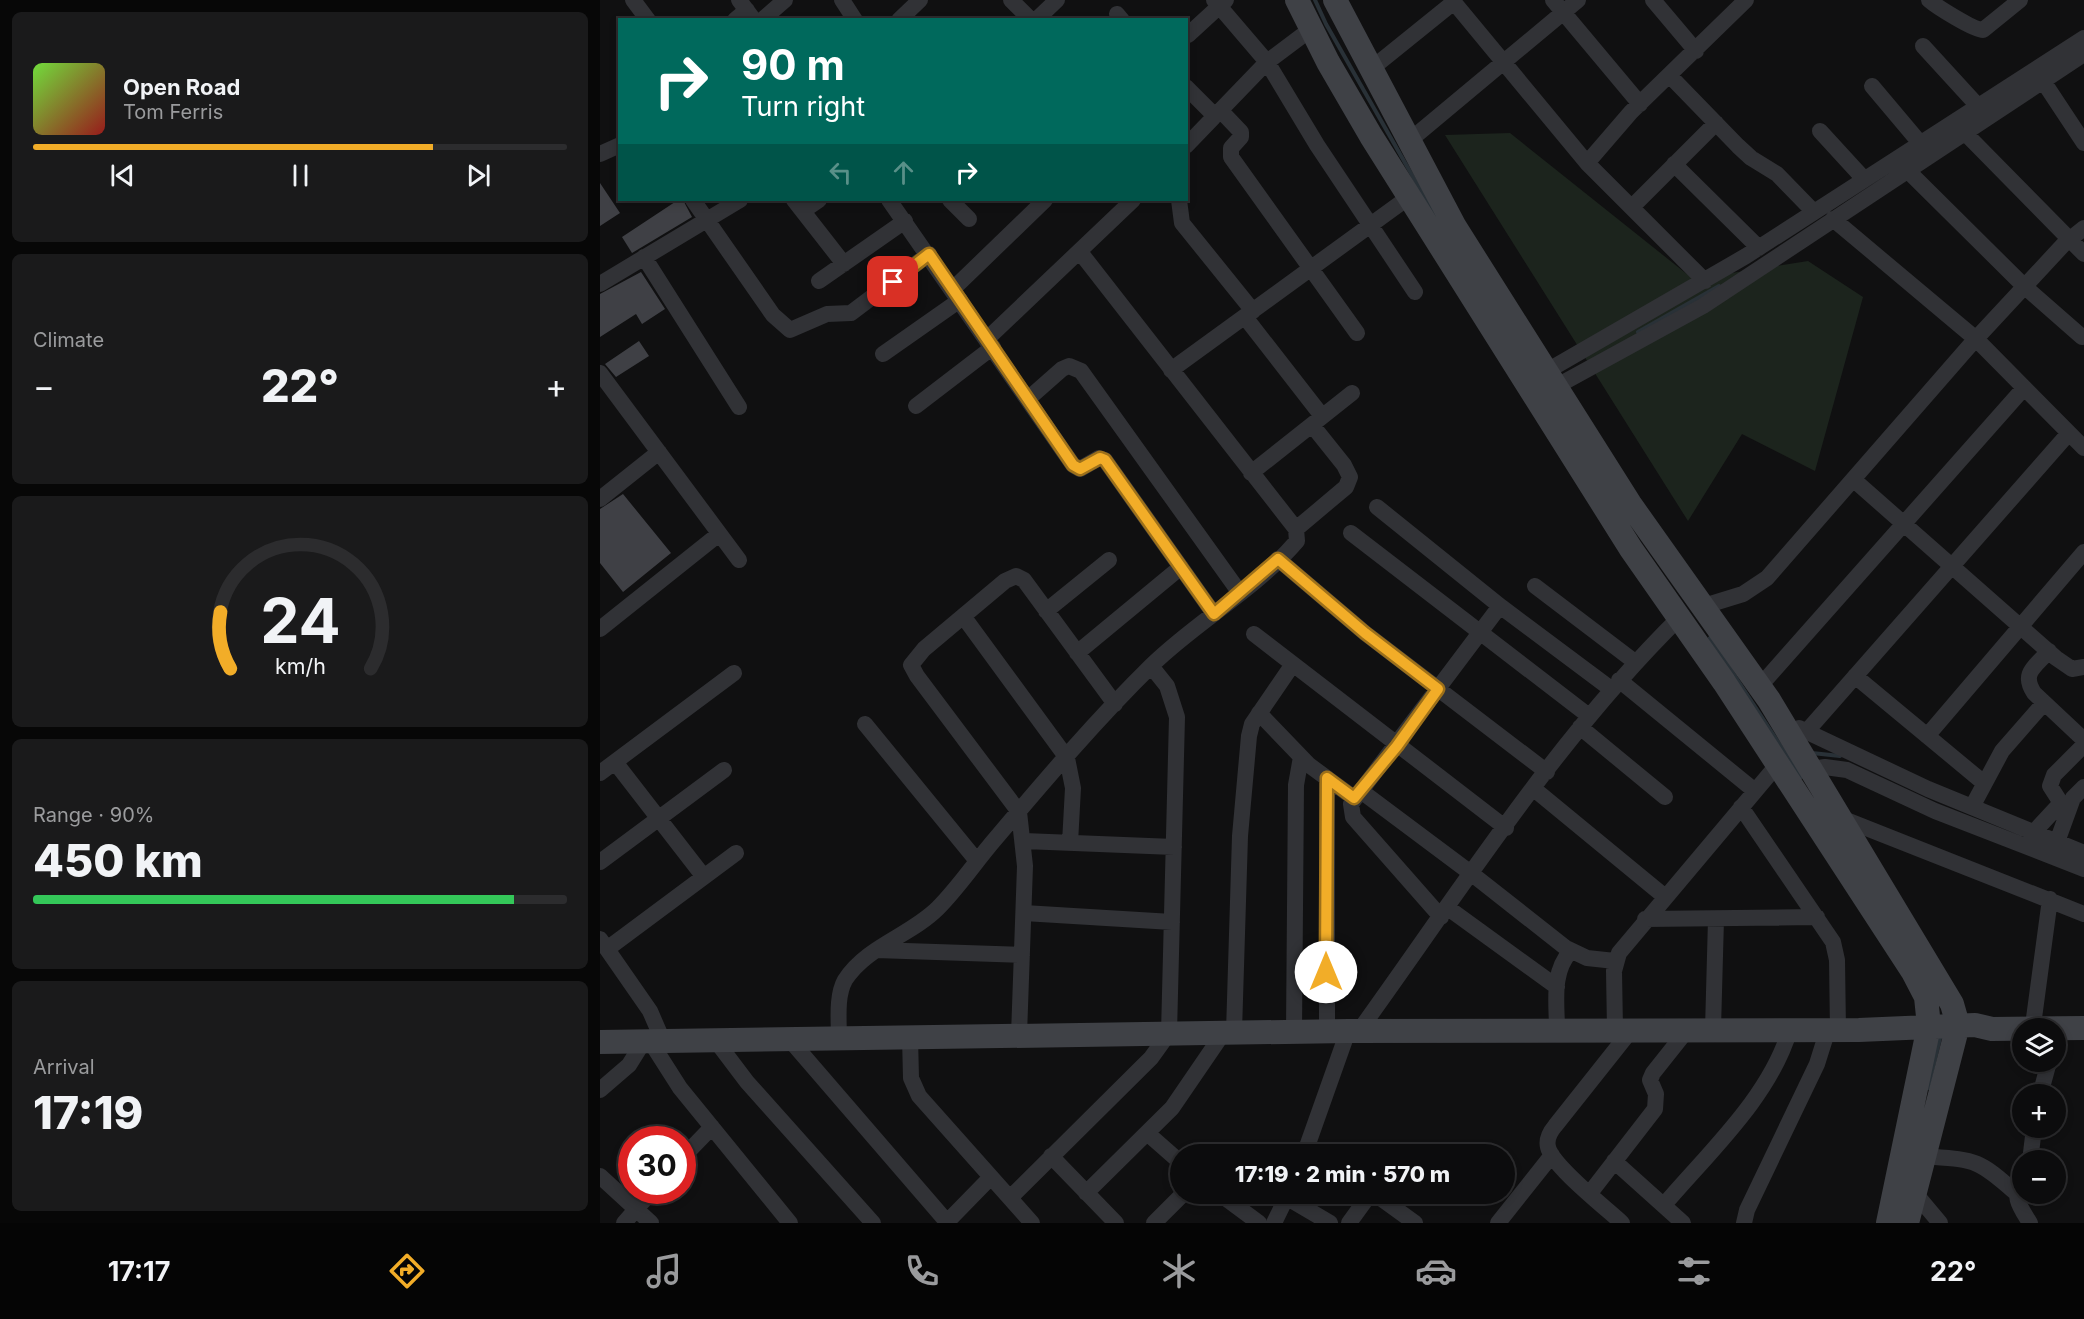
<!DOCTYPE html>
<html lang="en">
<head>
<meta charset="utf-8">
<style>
	:root { --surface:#0c0c0d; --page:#1a1a1b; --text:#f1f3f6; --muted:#9a9b9d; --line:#2c2c2e; --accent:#f2ad28 }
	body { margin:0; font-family:Inter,sans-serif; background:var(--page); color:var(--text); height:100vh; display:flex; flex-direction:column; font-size:22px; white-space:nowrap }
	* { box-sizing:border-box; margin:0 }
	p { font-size:20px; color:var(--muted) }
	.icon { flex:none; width:33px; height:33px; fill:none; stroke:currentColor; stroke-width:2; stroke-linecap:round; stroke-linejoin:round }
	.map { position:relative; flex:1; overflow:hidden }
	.details { display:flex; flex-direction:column; gap:12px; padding:12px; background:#070707; width:600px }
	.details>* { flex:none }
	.guide { position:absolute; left:18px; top:18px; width:570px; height:183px; border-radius:0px; box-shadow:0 3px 9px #0003,0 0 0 2px var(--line); background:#00695c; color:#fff; overflow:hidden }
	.fabs { position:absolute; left:1412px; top:1018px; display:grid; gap:12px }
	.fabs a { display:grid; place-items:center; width:54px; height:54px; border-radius:50%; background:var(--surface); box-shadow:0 3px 9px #0003,0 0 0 2px var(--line); font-size:30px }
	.speed { position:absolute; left:18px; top:1126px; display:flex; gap:12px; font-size:30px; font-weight:700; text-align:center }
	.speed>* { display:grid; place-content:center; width:78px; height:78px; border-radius:50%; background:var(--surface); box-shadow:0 3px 9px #0003,0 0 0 2px var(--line); line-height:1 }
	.speed .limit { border:9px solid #d22; background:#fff; color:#111 }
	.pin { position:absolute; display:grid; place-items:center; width:51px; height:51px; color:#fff; margin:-26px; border-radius:12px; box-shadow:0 3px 9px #0006 }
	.me { position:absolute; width:66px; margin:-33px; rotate:0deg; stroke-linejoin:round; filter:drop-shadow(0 0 4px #0008) }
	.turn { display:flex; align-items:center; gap:21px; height:126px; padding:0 24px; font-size:27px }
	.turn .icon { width:78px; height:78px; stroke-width:2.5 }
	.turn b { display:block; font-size:42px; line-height:51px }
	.lanes { display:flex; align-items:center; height:57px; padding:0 24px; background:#0003; justify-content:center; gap:30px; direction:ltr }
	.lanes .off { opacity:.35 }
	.big { font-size:45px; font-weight:800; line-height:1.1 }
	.details .tile { flex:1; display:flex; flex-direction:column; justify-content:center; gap:9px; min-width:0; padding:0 21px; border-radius:9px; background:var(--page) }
	.details .dial { align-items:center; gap:0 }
	.dial svg { height:156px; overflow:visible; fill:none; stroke:var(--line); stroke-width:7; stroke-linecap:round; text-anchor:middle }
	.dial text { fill:var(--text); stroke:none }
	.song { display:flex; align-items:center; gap:18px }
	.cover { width:72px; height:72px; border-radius:9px; background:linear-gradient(135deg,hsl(100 70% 55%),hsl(0 70% 35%)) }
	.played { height:6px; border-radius:3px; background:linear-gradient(90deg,var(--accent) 75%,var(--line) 75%) }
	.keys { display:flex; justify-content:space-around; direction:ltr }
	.heat { display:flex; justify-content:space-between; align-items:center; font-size:33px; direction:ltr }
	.charge { height:9px; border-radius:4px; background:linear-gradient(90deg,#34c759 90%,var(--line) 0) }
	.trip { position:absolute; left:570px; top:1144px; width:345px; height:60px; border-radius:30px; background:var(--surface); box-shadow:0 3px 9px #0003,0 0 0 2px var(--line); font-weight:800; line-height:60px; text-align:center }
	.menu { display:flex; height:96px; justify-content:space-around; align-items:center; background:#050505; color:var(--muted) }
	.menu .icon { width:42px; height:42px }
	.menu .on { color:var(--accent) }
	.menu b { font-size:27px; color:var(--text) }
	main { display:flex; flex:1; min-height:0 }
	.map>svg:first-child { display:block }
	.green { fill:#1c241d }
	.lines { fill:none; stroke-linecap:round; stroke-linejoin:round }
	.stream { stroke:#293137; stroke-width:4 }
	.building { fill:#3f4045 }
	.street { stroke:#313236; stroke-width:16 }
	.secondary { stroke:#3f4146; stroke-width:24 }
	.route-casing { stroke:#9d701a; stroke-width:15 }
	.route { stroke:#f2ad28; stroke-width:10 }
</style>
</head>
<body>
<main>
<section class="details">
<div class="tile">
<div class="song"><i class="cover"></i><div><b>Open Road</b><p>Tom Ferris</p></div></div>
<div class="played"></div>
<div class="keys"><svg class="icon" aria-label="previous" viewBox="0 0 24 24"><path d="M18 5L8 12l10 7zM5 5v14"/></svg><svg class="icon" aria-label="pause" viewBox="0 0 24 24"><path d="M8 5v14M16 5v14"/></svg><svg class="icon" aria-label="next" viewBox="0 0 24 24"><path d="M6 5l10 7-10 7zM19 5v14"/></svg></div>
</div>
<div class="tile"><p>Climate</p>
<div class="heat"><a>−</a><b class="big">22°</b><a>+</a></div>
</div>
<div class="tile dial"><svg viewBox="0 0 100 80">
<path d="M14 69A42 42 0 1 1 86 69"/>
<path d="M14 69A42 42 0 0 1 9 40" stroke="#f2ad28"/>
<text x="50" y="56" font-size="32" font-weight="700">24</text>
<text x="50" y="72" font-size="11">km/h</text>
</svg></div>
<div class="tile"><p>Range · 90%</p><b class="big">450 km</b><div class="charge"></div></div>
<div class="tile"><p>Arrival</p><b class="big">17:19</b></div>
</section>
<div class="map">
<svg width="1484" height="1223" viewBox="0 0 1484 1223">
	<rect width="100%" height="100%" fill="#101011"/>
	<path class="green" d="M910,133L1093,279L1208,261L1263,297L1215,471L1142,434L1088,521L845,135Z"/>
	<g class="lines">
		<path class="stream" d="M715,0L726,24L837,219
			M1038,332L1119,286
			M1110,638L1201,777
			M1212,753L1240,756
			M1328,1088L1340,1038"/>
	</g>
	<path class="building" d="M0,183L20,213L0,226Z
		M78,200H83L92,217L32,253L22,237Z
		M41,272L65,309L42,324L36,314L0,337V294Z
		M39,341L49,356L16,377L5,364Z
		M23,494L71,553L23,592L0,563V509Z"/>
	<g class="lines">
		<path class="street" d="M33,0L48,20
			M139,0L154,20
			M242,0L255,20
			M411,0L431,20
			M614,0L667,62L717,145L815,292
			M852,0L987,163L1105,281
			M953,0L1040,104
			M1053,0L1096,51
			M1329,0C1337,7 1374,30 1383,30L1420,0
			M517,14L522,20
			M135,20L147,10
			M162,20L185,0
			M299,20L320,0
			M436,20L457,0
			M588,35L626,0
			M1323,46L1377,105
			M771,69L854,2
			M1070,76L1138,146L1151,158L1177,174L1214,212
			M1443,81L1484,143
			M1272,86L1320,143
			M586,87L615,116
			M621,111L641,132V137L631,148V157L757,333
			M1220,131L1264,179
			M1364,132L1484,254
			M809,141L978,0
			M586,146L667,62L711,29
			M0,154L20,145
			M987,163L1031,112L1146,0
			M1074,164L1159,248
			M1307,170L1424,286L1482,337
			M93,200L173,315L190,330L227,314L251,313L329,254
			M194,200L244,264
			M289,200L473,465L480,469L499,458L505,460L614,614
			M350,200L369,219
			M579,200L582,223L653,311
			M1032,207L1116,123
			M203,211L219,200
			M1233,219L1376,339L1484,448
			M44,257L139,407
			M219,281L305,221
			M0,284L140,200
			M353,289L445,200
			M645,317L722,416
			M387,339L533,200
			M283,354L360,300
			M571,370L809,197
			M947,371L1146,256L1484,38
			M0,373L139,560
			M957,386L1103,306L1484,54
			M428,399L462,369L469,366L481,371L640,593
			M316,406L393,347
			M651,473L752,393
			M1254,480L1456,658L1472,669L1484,667
			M0,499L59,452
			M777,507L900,606L1011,689
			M696,529L746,487L750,477L744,465L712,425
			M751,533L989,716
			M678,559L765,633L947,772
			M935,586L1035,662
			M1104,606L1143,594L1167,578L1372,343L1464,244L1484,228
			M446,611L509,560
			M363,616L467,758L473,788L470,843
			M0,629L119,534
			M654,634L906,828
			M1449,651C1435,667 1421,673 1434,693L1484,740
			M477,653L581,567
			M1255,676L1384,783
			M1019,680L1155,791
			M1160,686L1424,388
			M659,713L709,765L754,798
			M265,724L377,861
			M980,727L1065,797
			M1199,728L1328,789L1484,853
			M1207,731L1469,433
			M1327,736L1484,552
			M15,762L104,877
			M1211,769L1225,767L1247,770L1335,811L1484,869
			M0,773L134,673
			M934,789L1064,896
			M761,791L872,874L966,948L987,958L1015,961
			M1141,807L1233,942L1237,960L1238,1030
			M1372,807L1402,751L1444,703
			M1241,818L1484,914
			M1433,833L1459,805V800L1450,786L1454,775L1484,745
			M424,841L574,847
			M1457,842L1473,798L1484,787
			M0,862L124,770
			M848,908L957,987
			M424,913L572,922
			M841,917L753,817L751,804L900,606
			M1045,919L1217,917
			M0,939L50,1011L63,1041
			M7,949L136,853
			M276,950L422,955
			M1434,1018L1450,899
			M1015,1029L1014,971L1019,953L1178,764
			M1113,1029L1116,919
			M957,1030C957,1003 951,972 971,951
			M694,1031L696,785L701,757
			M727,1031V778
			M759,1031C860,891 957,738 1080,617
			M634,1032L640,836L649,736L652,724L693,664
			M419,1035L425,866L419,812L317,676L311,665L324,649L405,581L416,576L424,580L515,704
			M310,1037L311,1078L319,1096L432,1223
			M239,1039C239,1021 236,996 245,980C267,946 310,936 338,908C359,887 376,861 396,838C446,779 497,719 552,665C597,621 655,590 697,541L696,529L480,252
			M190,1040L347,1222
			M50,1041L80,1088L190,1223
			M116,1041L147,1082L273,1223
			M0,1090L29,1065L44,1041
			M1440,1095L1449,1062
			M547,1133L580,1162
			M704,1155L748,1031
			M451,1156L516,1223
			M1323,1156C1375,1160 1377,1158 1416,1193
			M82,1158L112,1127
			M1014,1161L1083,1223
			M1430,1161L1434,1128
			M0,1176L51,1223
			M1422,1181C1411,1197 1421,1208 1430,1223
			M1314,1192L1340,1223
			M486,1193L572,1108L624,1032
			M990,1193L1055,1109L1056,1094L1050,1080L1053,1073L1088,1029
			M620,1194L659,1223
			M775,1194L815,1223
			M686,1197L730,1223
			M410,1198L551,1058L569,1033L577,717L567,686L551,666
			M1064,1205C1109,1152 1170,1097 1190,1029
			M24,1223L52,1191
			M346,1223L391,1177
			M554,1223L583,1194
			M674,1223L688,1194
			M749,1223L770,1194
			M898,1223L952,1155
			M1022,1223C1006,1208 952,1166 948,1147C946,1139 950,1132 955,1126L1032,1029
			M1144,1223L1147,1210L1217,1064L1228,1029"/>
		<path class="secondary" d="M697,0L728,62L771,136L1031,549L1124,682L1313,972L1326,997L1329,1026L1288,1223
			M735,0L855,227L1030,504L1169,700L1352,1004L1358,1025L1307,1223
			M0,1042L748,1031L1259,1030L1375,1025L1392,1029L1484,1028"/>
	</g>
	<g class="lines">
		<g class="route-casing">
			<path id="route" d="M293,282L329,254L473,465L480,469L500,458L505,460L614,614L678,559L765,633L838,689L797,746L754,798L727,778L726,972"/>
		</g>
		<use href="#route" class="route"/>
	</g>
</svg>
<div class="fabs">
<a><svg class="icon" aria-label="layers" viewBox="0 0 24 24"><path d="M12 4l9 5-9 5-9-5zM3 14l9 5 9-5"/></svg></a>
<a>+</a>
<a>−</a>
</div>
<div class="speed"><div class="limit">30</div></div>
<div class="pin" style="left:293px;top:282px;background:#d93025"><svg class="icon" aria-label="arrive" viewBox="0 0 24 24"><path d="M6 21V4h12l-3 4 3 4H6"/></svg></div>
<svg class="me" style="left:726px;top:972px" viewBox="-20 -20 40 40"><circle r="19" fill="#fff"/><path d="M0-13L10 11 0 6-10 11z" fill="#f2ad28"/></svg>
<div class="trip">17:19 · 2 min · 570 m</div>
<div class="guide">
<div class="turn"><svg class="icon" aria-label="right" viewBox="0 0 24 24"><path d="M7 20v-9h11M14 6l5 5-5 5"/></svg><div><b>90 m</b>Turn right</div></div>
<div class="lanes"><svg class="icon off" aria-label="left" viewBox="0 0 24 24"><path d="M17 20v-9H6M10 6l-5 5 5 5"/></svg><svg class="icon off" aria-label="ahead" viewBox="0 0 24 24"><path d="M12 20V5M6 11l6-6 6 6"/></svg><svg class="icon" aria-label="right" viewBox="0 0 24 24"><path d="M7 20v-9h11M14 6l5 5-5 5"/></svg></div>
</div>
</div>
</main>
<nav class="menu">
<b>17:17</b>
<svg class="icon on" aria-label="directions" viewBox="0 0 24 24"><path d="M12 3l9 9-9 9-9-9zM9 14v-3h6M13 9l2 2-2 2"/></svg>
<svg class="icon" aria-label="music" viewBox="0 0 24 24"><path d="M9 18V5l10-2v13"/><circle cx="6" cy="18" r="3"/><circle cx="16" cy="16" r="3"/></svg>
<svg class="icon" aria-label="phone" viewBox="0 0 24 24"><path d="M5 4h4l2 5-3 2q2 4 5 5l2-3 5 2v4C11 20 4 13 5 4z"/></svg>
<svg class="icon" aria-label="climate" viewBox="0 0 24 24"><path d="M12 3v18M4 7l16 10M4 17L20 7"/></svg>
<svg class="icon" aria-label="car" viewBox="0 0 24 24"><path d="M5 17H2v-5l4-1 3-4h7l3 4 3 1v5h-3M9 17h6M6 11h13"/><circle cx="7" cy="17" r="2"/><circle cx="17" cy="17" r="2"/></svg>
<svg class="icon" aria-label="filters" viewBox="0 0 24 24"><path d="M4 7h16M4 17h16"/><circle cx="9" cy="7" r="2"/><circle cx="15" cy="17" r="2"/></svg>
<b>22°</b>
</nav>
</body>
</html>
